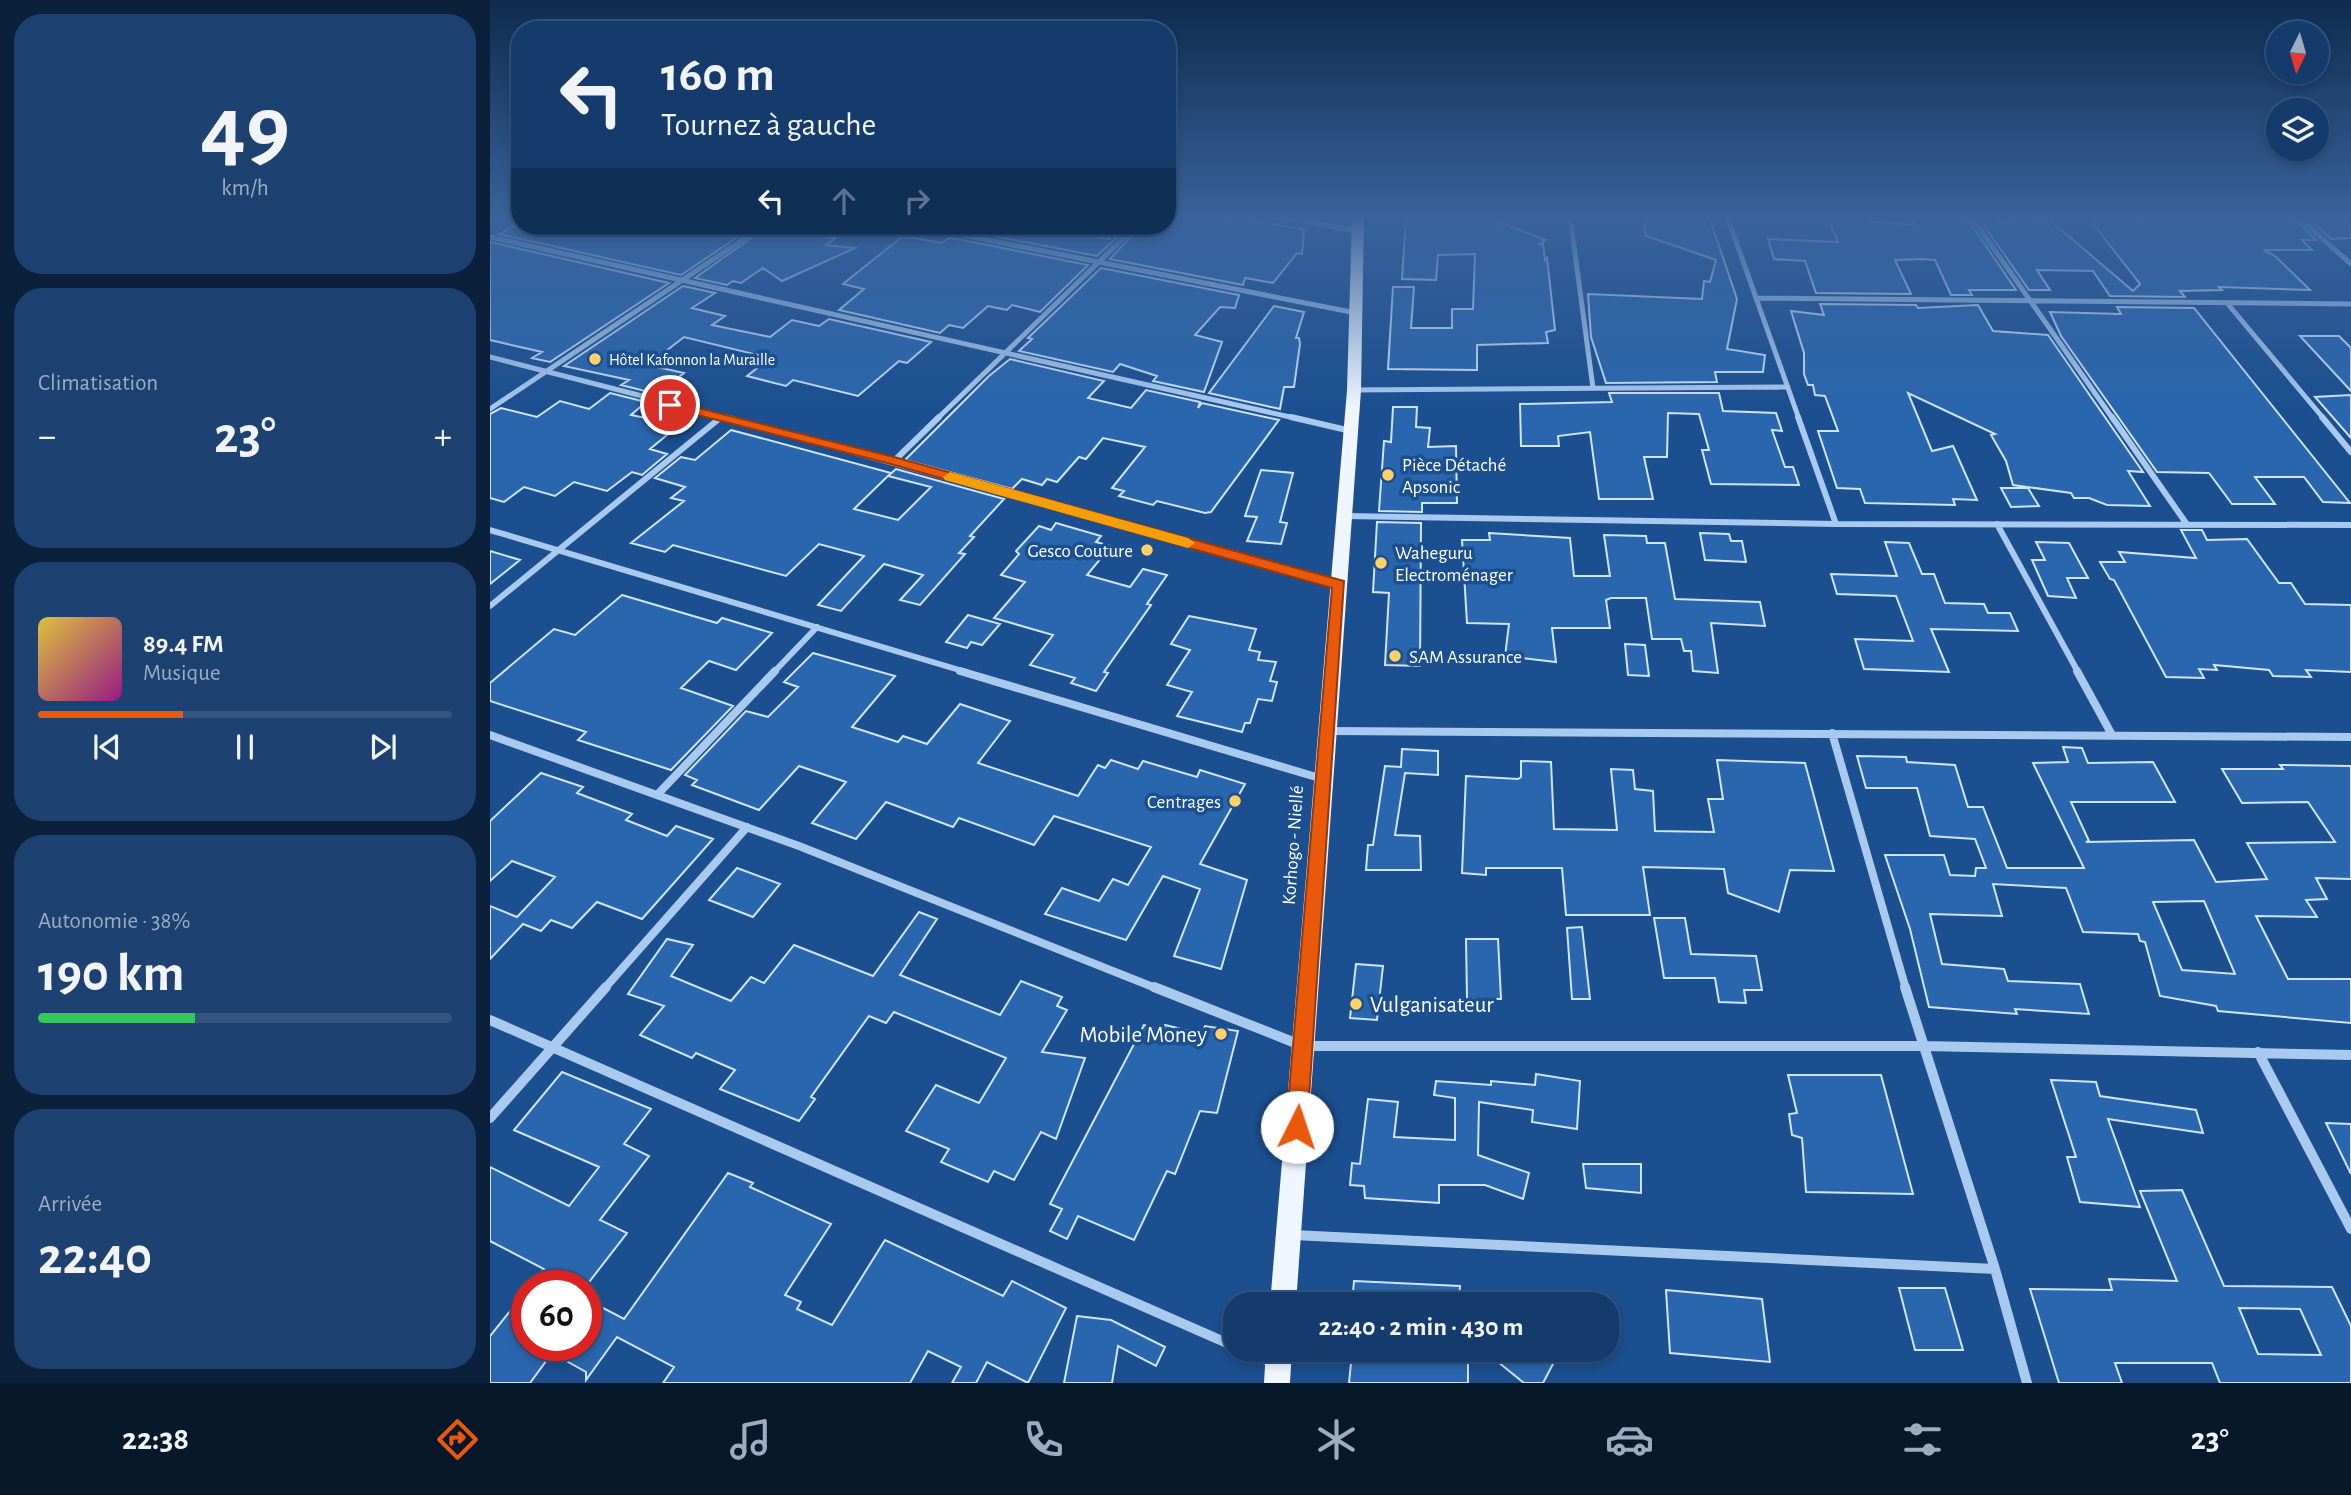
<!DOCTYPE html>
<html lang="fr">
<head>
<meta charset="utf-8">
<style>
	:root { --surface:#143b6b; --page:#1d4271; --text:#f1f3f6; --muted:#9dadc1; --line:#33557e; --accent:#ea580c }
	body { margin:0; font-family:"Alegreya Sans",sans-serif; background:var(--page); color:var(--text); height:100vh; display:flex; flex-direction:column; font-size:26px; white-space:nowrap }
	* { box-sizing:border-box; margin:0 }
	p { font-size:23px; color:var(--muted) }
	.icon { flex:none; width:38px; height:38px; fill:none; stroke:currentColor; stroke-width:2; stroke-linecap:round; stroke-linejoin:round }
	.map { position:relative; flex:1; overflow:hidden }
	.drawer { display:flex; flex-direction:column; gap:14px; padding:14px; background:#0b203b; width:490px }
	.drawer>* { flex:none }
	.guide { position:absolute; left:21px; top:21px; width:665px; height:214px; border-radius:28px; box-shadow:0 4px 10px #0003,0 0 0 2px var(--line); background:#143b6b; color:var(--text); overflow:hidden }
	.needle { width:46px; rotate:185deg }
	.fabs { position:absolute; left:1776px; top:21px; display:grid; gap:14px }
	.fabs a { display:grid; place-items:center; width:63px; height:63px; border-radius:50%; background:var(--surface); box-shadow:0 4px 10px #0003,0 0 0 2px var(--line); font-size:35px }
	.speed { position:absolute; left:21px; top:1270px; display:flex; gap:14px; font-size:35px; font-weight:700; text-align:center }
	.speed>* { display:grid; place-content:center; width:91px; height:91px; border-radius:50%; background:var(--surface); box-shadow:0 4px 10px #0003,0 0 0 2px var(--line); line-height:1 }
	.speed .limit { border:10px solid #d22; background:#fff; color:#111 }
	.pin { position:absolute; display:grid; place-items:center; width:60px; height:60px; color:#fff; margin:-30px; border:4px solid #fff; border-radius:50%; box-shadow:0 2px 7px #0007 }
	.me { position:absolute; width:77px; margin:-38px; rotate:4deg; stroke-linejoin:round; filter:drop-shadow(0 0 5px #0008) }
	.turn { display:flex; align-items:center; gap:24px; height:147px; padding:0 35px; font-size:32px }
	.turn .icon { width:91px; height:91px; stroke-width:2.5 }
	.turn b { display:block; font-size:49px; line-height:60px }
	.lanes { display:flex; align-items:center; height:66px; padding:0 35px; background:#0003; justify-content:center; gap:35px; direction:ltr }
	.lanes .off { opacity:.35 }
	.big { font-size:52px; font-weight:600; line-height:1.1 }
	.drawer .widget { flex:1; display:flex; flex-direction:column; justify-content:center; gap:10px; min-width:0; padding:0 24px; border-radius:28px; background:var(--page) }
	.drawer .dial { align-items:center; gap:0 }
	.dial b { font-size:91px; line-height:1 }
	.song { display:flex; align-items:center; gap:21px }
	.cover { width:84px; height:84px; border-radius:10px; background:linear-gradient(135deg,hsl(50 70% 55%),hsl(310 70% 35%)) }
	.played { height:7px; border-radius:4px; background:linear-gradient(90deg,var(--accent) 35%,var(--line) 35%) }
	.keys { display:flex; justify-content:space-around; direction:ltr }
	.heat { display:flex; justify-content:space-between; align-items:center; font-size:38px; direction:ltr }
	.charge { height:10px; border-radius:5px; background:linear-gradient(90deg,#34c759 38%,var(--line) 0) }
	.trip { position:absolute; left:733px; top:1292px; width:396px; height:70px; border-radius:28px; background:var(--surface); box-shadow:0 4px 10px #0003,0 0 0 2px var(--line); font-weight:600; line-height:70px; text-align:center }
	.tab-bar { display:flex; height:112px; justify-content:space-around; align-items:center; background:#08182b; color:var(--muted) }
	.tab-bar .icon { width:49px; height:49px }
	.tab-bar .on { color:var(--accent) }
	.tab-bar b { font-size:32px; color:var(--text) }
	main { display:flex; flex:1; min-height:0 }
	.map>svg:first-child { display:block }
	.building { fill:#2a66ad; stroke:#cfe3fa; stroke-width:2; fill-rule:evenodd }
	.lines { fill:none; stroke-linecap:round; stroke-linejoin:round }
	.minor-far3 { stroke:#a9c9ee; stroke-width:5 }
	.minor-far2 { stroke:#a9c9ee; stroke-width:6 }
	.minor-far1 { stroke:#a9c9ee; stroke-width:8 }
	.minor { stroke:#a9c9ee; stroke-width:10 }
	.primary { fill:#f0f6ff; fill-rule:evenodd }
	.route { fill:#ea580c; stroke:#983908; stroke-width:2 }
	.slow { fill:#f59e0b }
	.poi-dot { fill:#ffd166; stroke:#1b4f8f; stroke-width:2.5 }
	.labels { text-anchor:middle; stroke-width:7; stroke-linejoin:round; paint-order:stroke }
	.far-poi-label { font-size:16px; fill:#fff; stroke:#1b4f8f; text-anchor:start }
	.poi-label { font-size:19px; fill:#fff; stroke:#1b4f8f; text-anchor:start }
	.street-label { font-size:19px; fill:#fff; stroke:#1b4f8f }
	.near-poi-label { font-size:23px; fill:#fff; stroke:#1b4f8f; text-anchor:start }
</style>
</head>
<body>
<main>
<section class="drawer">
<div class="widget dial"><b>49</b><p>km/h</p></div>
<div class="widget"><p>Climatisation</p>
<div class="heat"><a>−</a><b class="big">23°</b><a>+</a></div>
</div>
<div class="widget">
<div class="song"><i class="cover"></i><div><b>89.4 FM</b><p>Musique</p></div></div>
<div class="played"></div>
<div class="keys"><svg class="icon" aria-label="previous" viewBox="0 0 24 24"><path d="M18 5L8 12l10 7zM5 5v14"/></svg><svg class="icon" aria-label="pause" viewBox="0 0 24 24"><path d="M8 5v14M16 5v14"/></svg><svg class="icon" aria-label="next" viewBox="0 0 24 24"><path d="M6 5l10 7-10 7zM19 5v14"/></svg></div>
</div>
<div class="widget"><p>Autonomie · 38%</p><b class="big">190 km</b><div class="charge"></div></div>
<div class="widget"><p>Arrivée</p><b class="big">22:40</b></div>
</section>
<div class="map">
<svg width="1861" height="1383" viewBox="0 0 1861 1383">
	<rect width="100%" height="100%" fill="#1b4f8f"/>
	<path class="building" d="M677,216H727L814,229L812,254L807,253L783,283L755,278L753,285L620,259L651,226H677Z
		M916,216H993L1056,240L1050,244H1053L1055,260L1057,258L1065,330L1056,332L1058,343L987,345V370L898,369L903,287H924L921,328H962V309H983L985,254L948,255L946,280L912,279Z
		M1161,216H1219L1247,299L1237,349L1275,355L1273,372H1225L1227,382L1116,383L1101,337L1098,294L1212,299L1214,281L1220,282L1226,260L1156,236L1153,220H1162Z
		M1337,216H1378L1381,222L1424,224L1419,216L1476,217L1526,290H1479L1482,295H1461L1445,260L1432,259L1405,260L1421,294L1326,293L1315,261L1284,259L1278,239L1348,242Z
		M1701,216H1802L1826,240H1812L1822,250H1774L1785,256L1820,290L1729,287L1732,290L1690,291L1695,297L1620,296L1603,271L1547,270L1560,290H1539L1488,217H1505L1510,223L1556,217L1643,291L1650,284L1600,220Z
		M1815,216H1861V238L1841,239Z
		M24,226H264L191,275L9,234Z
		M278,226H353L338,237L346,238L336,245L365,248L292,281L273,268L251,283L243,281L237,285L205,278Z
		M496,226H556L619,239L626,226H639L607,256L488,233Z
		M413,236L452,243L459,238L467,239L598,265L550,312L522,305L517,310L498,306L473,328L459,325L450,333L349,310L374,289L353,284Z
		M0,242L179,283L60,362L42,358L52,352L0,340Z
		M611,268L749,295L745,308L730,307L705,335L732,342L714,392L663,381L667,376L630,364L623,372L529,351L542,339L538,338Z
		M193,286L225,293L202,308L235,316L222,325L280,337L302,320L329,326L339,319L441,342L417,363L409,361L368,396L303,380L296,386L257,376L280,358L194,337L158,365L194,373L167,394L131,385L139,380L74,366Z
		M1330,304L1426,305L1428,308L1488,305L1503,331L1558,335L1653,472L1638,471L1660,506L1617,505L1599,498H1584L1581,493L1523,485L1516,461L1501,435L1505,434L1418,393L1442,451L1463,446L1487,500L1463,499L1465,505L1375,503L1370,489L1347,488L1328,431H1348L1335,396L1325,395L1323,385H1318L1314,374V353L1301,311L1334,315Z
		M784,306L814,312L806,338H809L810,344L804,387H794L790,409L719,393Z
		M1627,307L1704,308L1860,503L1833,502L1814,477H1765L1785,504H1742L1719,473L1667,472L1571,336L1560,312L1631,314Z
		M1810,336H1849L1861,348V391Z
		M520,359L614,381L598,398L641,408L656,390L710,402L708,408L712,403L789,420L721,512L715,513L667,501L663,505L629,496L634,491L622,488L655,447L613,438L596,459L589,457L567,482L557,479L552,485L532,479L522,489L415,460L499,376Z
		M120,393L156,402L141,415L189,425L160,449L177,454L152,475L142,472L117,491L84,482L65,496L34,487L14,502L0,498V414L11,408L47,417L70,401L99,409Z
		M1119,393H1229L1233,411L1286,413L1292,431L1282,430L1295,467H1303L1309,485L1221,484L1212,450H1219L1209,414L1178,413L1177,457H1154L1163,499H1109L1100,432L1068,436L1069,446H1031L1030,404L1122,402Z
		M1861,395V438L1825,397Z
		M903,407H927L926,427L940,428L938,447L966,446L967,503H932V512L889,511L894,441L901,442Z
		M241,430L401,473L364,509L408,520L441,487L398,476L406,469L514,499L480,536L484,537L469,553L475,554L430,605L410,600L433,575L394,564L351,611L328,605L374,556L329,544L296,576L183,545L175,552L141,543L194,501L181,498L195,487L165,478L191,457L205,460Z
		M771,470L803,473L790,522L797,523L791,544L757,541L767,517L755,516Z
		M1511,488H1538L1549,506L1521,507Z
		M887,522L931,523L930,666L895,665L899,593L883,592Z
		M566,523L611,536L606,542L621,546L597,575L640,587L653,569L677,575L657,604L661,605L614,672L618,673L606,691L581,683L585,678L540,665L563,635L504,618L535,582L511,575L529,554L526,551L549,526L561,530Z
		M1691,530H1712L1717,540L1757,539L1789,583H1801L1815,604L1861,605V672L1816,670L1821,677L1783,676L1779,670L1724,665L1727,670L1709,669L1714,678L1676,677L1624,580L1620,579L1610,562H1635L1629,552L1706,558Z
		M999,533L1080,538L1084,576H1120L1114,535L1156,536L1157,543H1175L1185,599L1270,602L1275,626L1221,623L1228,673L1203,671L1201,651H1194L1191,639H1162L1156,598H1121L1116,600L1120,628H1062L1066,662L1015,656L1019,624L977,623L972,540H1000Z
		M1210,533L1239,534L1241,541H1252L1256,562L1215,560Z
		M1395,542L1419,543L1432,574H1444L1455,603L1494,604L1498,613H1520L1528,631L1441,629L1459,672L1374,669L1365,639L1423,641L1406,596L1347,594L1341,574L1407,576Z
		M1546,542L1579,543L1598,578H1577L1586,598L1558,596L1542,560H1555Z
		M0,551L30,560L0,584Z
		M132,595L227,623L232,618L282,633L246,670L219,661L191,688L243,706L181,770L88,740L96,732L0,701V683L64,629L85,635Z
		M478,615L510,624L492,645L481,642L477,648L456,642Z
		M699,616L766,629L759,650L770,652L768,660L786,662L780,681L787,682L782,701L768,699L760,723H755L752,732L687,716L702,692L677,685L700,650L681,644Z
		M1135,644L1155,645L1159,676L1138,675Z
		M323,653L405,676L362,727L408,742L413,736L437,744L470,704L520,721L488,763L588,796L608,765L615,768L621,760L648,769L653,761L707,777L710,770L755,784L710,864L757,880L731,969L684,956L710,889L673,876L636,940L555,914L572,888L609,901L623,879L638,885L661,847L564,816L544,845L469,818L463,827L396,802L366,839L322,823L356,782L309,766L269,810L202,785L207,780L195,775L256,711L278,717L308,687L294,682Z
		M1573,747L1592,748L1598,763L1663,762L1685,802H1581L1599,841L1596,842L1704,840L1726,882L1777,879L1757,843L1845,842L1818,802L1752,803L1732,769H1793L1790,765L1861,766V879L1826,878L1837,899L1816,900L1827,917L1766,916L1798,979H1861V1023L1728,1011L1726,1006L1670,996L1655,942L1650,941L1648,934L1593,932L1576,888L1503,884L1512,916L1440,914L1452,964L1514,969L1518,981L1590,984L1599,1014L1525,1009L1527,1014L1439,1007L1420,929L1395,855H1454L1460,875L1485,876L1486,868H1496L1485,839L1440,836L1427,788H1376L1367,756L1416,757L1417,762L1465,765L1478,807H1493L1517,868H1594L1543,763L1578,762ZM1714,901L1745,974L1692,970L1663,902Z
		M912,749L948,751V775L915,773L905,835L930,836L931,870H876L878,845H883L895,766L911,767Z
		M1227,760L1315,763L1344,871L1300,870L1289,912L1238,893L1234,869L1153,867L1160,915H1076L1072,868H996V875L972,873L976,776L1028,779L1031,777V761L1061,762L1064,829L1127,830L1121,769L1143,770L1145,789L1163,791L1165,831L1224,832L1218,799H1233Z
		M51,773L93,787L87,793L142,814L136,820L177,836L186,826L223,839L152,919L107,902L82,928L61,920L51,931L33,924L0,959V906L27,917L65,877L22,861L0,881V821Z
		M247,868L290,884L263,917L219,900Z
		M429,912L447,919L410,975L510,1015L531,981L572,997L567,1006L577,1010L552,1052L595,1058L566,1139L551,1132L524,1180L504,1171L498,1182L451,1162L459,1149L416,1131L446,1085L489,1103L516,1058L404,1012L396,1023L379,1016L321,1097L325,1099L309,1121L230,1089L245,1070L206,1053L202,1058L150,1035L174,1006L138,994L177,939L203,945L181,976L241,1001L261,977L274,983L304,945L383,976Z
		M1164,918H1195L1201,954L1266,956L1272,990H1254L1256,1003L1229,1002L1225,978H1174Z
		M1092,927L1100,999H1082L1077,928Z
		M976,939H1008L1011,999H977Z
		M866,964L893,966L887,1020L860,1018Z
		M654,1025L672,1032L675,1025L712,1034L715,1026L748,1031L727,1113L710,1111L685,1174L677,1171L644,1240L588,1216L577,1239L560,1231L572,1209L560,1204Z
		M72,1072L161,1109L134,1144L159,1156L110,1220L137,1233L96,1286H39L54,1269L0,1241V1167L79,1206L109,1167L24,1130Z
		M1046,1074L1090,1081L1087,1129L1042,1122L1043,1110L989,1102L988,1155L1039,1173L1033,1199L995,1185H949V1203L875,1198L874,1186L860,1185L862,1163L870,1164L878,1099L908,1102L904,1137L965,1140V1098L944,1095L946,1081L1001,1085V1081L1045,1085Z
		M1298,1075H1391L1423,1194L1316,1192L1312,1138L1302,1135L1299,1114L1307,1113Z
		M1561,1080L1606,1082L1610,1096L1706,1110L1713,1133L1618,1119L1650,1207L1590,1202L1577,1157H1586Z
		M1836,1123L1861,1124V1174Z
		M1093,1164H1151V1193L1096,1188Z
		M238,1173L263,1183L260,1187L341,1224L295,1295L311,1302L307,1309L342,1325L395,1240L513,1296L522,1281L576,1308L538,1383L497,1362L486,1383H462L471,1367L438,1351L420,1383H173L184,1367L127,1337L96,1380V1372L62,1353L40,1383H0V1336L37,1290V1346H96V1299L134,1319Z
		M1692,1190L1734,1286L1842,1287L1861,1326V1383H1730L1722,1363H1625L1632,1383H1569L1540,1289L1622,1290L1619,1279L1687,1281L1650,1191ZM1749,1308L1810,1309L1831,1355L1768,1354Z
		M864,1281L970,1286L969,1304H862Z
		M1409,1288H1455L1473,1350H1425Z
		M1176,1290L1272,1299L1280,1362L1180,1353Z
		M587,1316L621,1320L675,1347L666,1366L628,1346L622,1383H574Z
		M870,1349H978V1383H859L862,1353H869Z
		M992,1349H1047L1064,1362L1053,1383H1034Z"/>
	<g class="lines">
		<path class="minor-far3" d="M782,216L868,231
			M1080,216L1103,388
			M1237,216L1309,419
			M1481,216L1623,419
			M1807,216L1861,264
			M427,226L866,313
			M0,237L809,419
			M1266,298L1861,304
			M1737,303L1834,419
			M0,357L242,419
			M865,390L1298,387
			M0,409L273,226
			M447,419L646,226"/>
		<path class="minor-far2" d="M235,417L848,584
			M801,417L861,431
			M1308,417L1346,524
			M1622,417L1696,523
			M1832,417L1861,452
			M404,461L449,417
			M855,516L1346,524L1861,525
			M1507,524L1588,672
			M0,530L476,672
			M0,606L230,418
			M284,672L327,627"/>
		<path class="minor-far1" d="M470,671L833,779
			M1587,671L1622,735
			M840,731L1861,737
			M1342,733L1416,989
			M0,735L309,846L668,989
			M167,795L285,671
			M114,989L257,827"/>
		<path class="minor" d="M664,987L813,1046H1432L1861,1055
			M1415,987L1505,1269L1537,1383
			M0,1020L746,1347
			M1768,1052L1861,1229
			M0,1118L116,987
			M803,1235L1505,1269
			M751,1349L783,1363"/>
		<path class="primary" d="M862,216H874L871,390L806,1304H780L857,390Z
			M776,1349H802L800,1383H774Z"/>
	</g>
	<linearGradient id="sky" x2="0" y2="1"><stop stop-color="#0f2b4f"/><stop offset="0.53" stop-color="#39639b"/><stop offset="1" stop-color="#39639b" stop-opacity="0"/></linearGradient>
	<rect width="1861" height="409" fill="url(#sky)"/>
	<path class="route" d="M180,401L404,457L854,581L817,1127L814,1135L807,1138L799,1135L796,1127L842,588L401,464L176,407L174,405Z"/>
	<path class="slow" d="M460,472L698,538L705,543L698,548L455,480L453,477Z"/>
	<g class="poi-dot">
		<circle cx="105" cy="359" r="7"/>
		<circle cx="898" cy="475" r="7"/>
		<circle cx="657" cy="550" r="7"/>
		<circle cx="891" cy="563" r="7"/>
		<circle cx="905" cy="656" r="7"/>
		<circle cx="745" cy="801" r="7"/>
		<circle cx="866" cy="1004" r="7"/>
		<circle cx="731" cy="1034" r="7"/>
	</g>
	<g class="labels">
		<g class="far-poi-label">
			<text x="119" y="365">Hôtel Kafonnon la Muraille</text>
		</g>
		<g class="poi-label">
			<text x="912" y="471">Pièce Détaché<tspan x="912" dy="22">Apsonic</tspan></text>
			<text x="643" y="557" text-anchor="end">Gesco Couture</text>
			<text x="905" y="559">Waheguru<tspan x="905" dy="22">Electroménager</tspan></text>
			<text x="919" y="663">SAM Assurance</text>
			<text x="731" y="808" text-anchor="end">Centrages</text>
		</g>
		<g class="street-label">
			<text transform="translate(802 845) rotate(-86)" y="7">Korhogo - Niellé</text>
		</g>
		<g class="near-poi-label">
			<text x="880" y="1012">Vulganisateur</text>
			<text x="717" y="1042" text-anchor="end">Mobile Money</text>
		</g>
	</g>
</svg>
<div class="fabs">
<a><svg class="needle" viewBox="-14 -14 28 28"><path d="M0-13l5 13h-10z" fill="#e53935"/><path d="M0 13l5-13h-10z" fill="#9dadc1"/></svg></a>
<a><svg class="icon" aria-label="layers" viewBox="0 0 24 24"><path d="M12 4l9 5-9 5-9-5zM3 14l9 5 9-5"/></svg></a>
</div>
<div class="speed"><div class="limit">60</div></div>
<div class="pin" style="left:180px;top:405px;background:#d93025"><svg class="icon" aria-label="arrive" viewBox="0 0 24 24"><path d="M6 21V4h12l-3 4 3 4H6"/></svg></div>
<svg class="me" style="left:807px;top:1127px" viewBox="-20 -20 40 40"><circle r="19" fill="#fff"/><path d="M0-13L10 11 0 6-10 11z" fill="#ea580c"/></svg>
<div class="trip">22:40 · 2 min · 430 m</div>
<div class="guide">
<div class="turn"><svg class="icon" aria-label="left" viewBox="0 0 24 24"><path d="M17 20v-9H6M10 6l-5 5 5 5"/></svg><div><b>160 m</b>Tournez à gauche</div></div>
<div class="lanes"><svg class="icon" aria-label="left" viewBox="0 0 24 24"><path d="M17 20v-9H6M10 6l-5 5 5 5"/></svg><svg class="icon off" aria-label="ahead" viewBox="0 0 24 24"><path d="M12 20V5M6 11l6-6 6 6"/></svg><svg class="icon off" aria-label="right" viewBox="0 0 24 24"><path d="M7 20v-9h11M14 6l5 5-5 5"/></svg></div>
</div>
</div>
</main>
<nav class="tab-bar">
<b>22:38</b>
<svg class="icon on" aria-label="directions" viewBox="0 0 24 24"><path d="M12 3l9 9-9 9-9-9zM9 14v-3h6M13 9l2 2-2 2"/></svg>
<svg class="icon" aria-label="music" viewBox="0 0 24 24"><path d="M9 18V5l10-2v13"/><circle cx="6" cy="18" r="3"/><circle cx="16" cy="16" r="3"/></svg>
<svg class="icon" aria-label="phone" viewBox="0 0 24 24"><path d="M5 4h4l2 5-3 2q2 4 5 5l2-3 5 2v4C11 20 4 13 5 4z"/></svg>
<svg class="icon" aria-label="climate" viewBox="0 0 24 24"><path d="M12 3v18M4 7l16 10M4 17L20 7"/></svg>
<svg class="icon" aria-label="car" viewBox="0 0 24 24"><path d="M5 17H2v-5l4-1 3-4h7l3 4 3 1v5h-3M9 17h6M6 11h13"/><circle cx="7" cy="17" r="2"/><circle cx="17" cy="17" r="2"/></svg>
<svg class="icon" aria-label="filters" viewBox="0 0 24 24"><path d="M4 7h16M4 17h16"/><circle cx="9" cy="7" r="2"/><circle cx="15" cy="17" r="2"/></svg>
<b>23°</b>
</nav>
</body>
</html>
